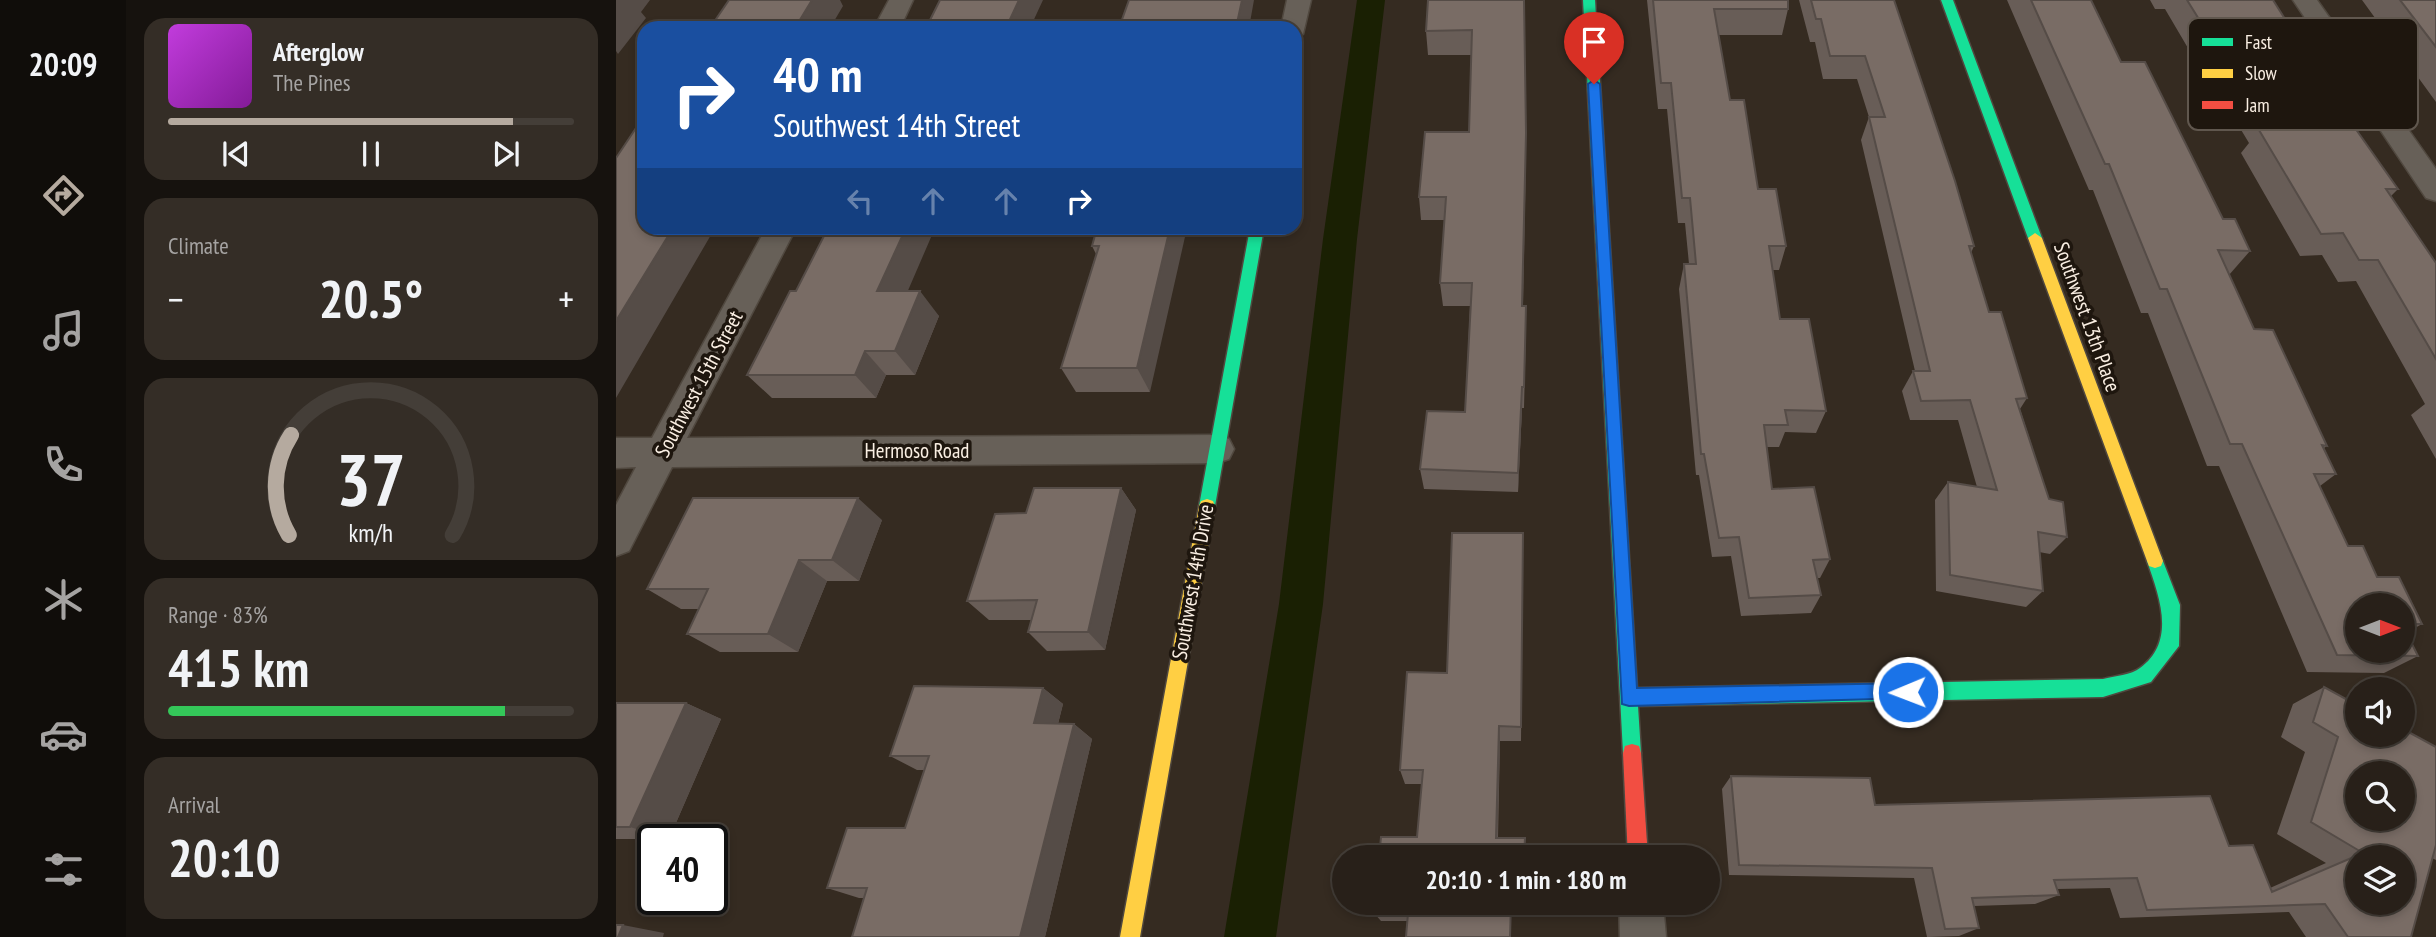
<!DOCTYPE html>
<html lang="en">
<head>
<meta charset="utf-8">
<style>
	:root { --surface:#282019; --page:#342d26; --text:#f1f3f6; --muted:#a5a3a2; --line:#443e38; --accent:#b5aa9f }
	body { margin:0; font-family:"PT Sans Narrow",sans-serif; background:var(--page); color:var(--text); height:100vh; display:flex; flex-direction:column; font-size:26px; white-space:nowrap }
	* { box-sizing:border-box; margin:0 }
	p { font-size:23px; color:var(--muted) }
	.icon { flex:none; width:38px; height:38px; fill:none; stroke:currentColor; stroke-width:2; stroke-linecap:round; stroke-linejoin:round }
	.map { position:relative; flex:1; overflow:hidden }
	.drawer { display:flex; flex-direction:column; gap:18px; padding:18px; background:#16120e; width:490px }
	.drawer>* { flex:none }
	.hud { position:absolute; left:21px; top:21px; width:665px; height:214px; border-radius:21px; box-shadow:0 4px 10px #0003,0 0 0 2px var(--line); background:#1a4fa0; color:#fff; overflow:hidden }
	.needle { width:46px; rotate:90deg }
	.tools { position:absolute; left:1729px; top:593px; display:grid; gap:14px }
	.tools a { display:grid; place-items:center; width:70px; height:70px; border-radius:50%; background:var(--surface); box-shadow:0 4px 10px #0003,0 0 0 2px var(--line); font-size:35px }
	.speed { position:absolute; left:21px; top:824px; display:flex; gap:14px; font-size:35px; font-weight:700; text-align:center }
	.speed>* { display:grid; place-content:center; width:91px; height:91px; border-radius:50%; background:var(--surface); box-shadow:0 4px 10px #0003,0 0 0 2px var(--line); line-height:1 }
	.speed .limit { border:4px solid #111; border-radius:10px; background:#fff; color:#111 }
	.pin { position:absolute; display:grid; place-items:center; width:60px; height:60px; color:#fff; margin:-72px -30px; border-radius:50% 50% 50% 0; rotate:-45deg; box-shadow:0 0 7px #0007 }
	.pin .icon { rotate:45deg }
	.me { position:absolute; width:77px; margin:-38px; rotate:269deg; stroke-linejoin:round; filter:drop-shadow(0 0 5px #0008) }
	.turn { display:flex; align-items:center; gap:24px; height:147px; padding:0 21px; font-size:32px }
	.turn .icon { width:91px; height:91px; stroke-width:2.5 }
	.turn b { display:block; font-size:49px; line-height:60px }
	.lanes { display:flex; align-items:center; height:66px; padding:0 21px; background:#0003; justify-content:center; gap:35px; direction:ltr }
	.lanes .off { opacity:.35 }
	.big { font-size:52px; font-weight:700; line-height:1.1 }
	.drawer .tile { flex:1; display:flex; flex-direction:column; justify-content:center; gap:10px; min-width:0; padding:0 24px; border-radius:21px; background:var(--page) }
	.drawer .dial { align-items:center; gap:0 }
	.dial svg { height:182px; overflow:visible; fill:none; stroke:var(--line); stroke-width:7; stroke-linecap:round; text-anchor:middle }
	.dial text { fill:var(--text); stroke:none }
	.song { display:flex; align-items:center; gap:21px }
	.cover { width:84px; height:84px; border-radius:10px; background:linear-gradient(135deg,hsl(290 70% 55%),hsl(290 70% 35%)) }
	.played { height:7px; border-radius:4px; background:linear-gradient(90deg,var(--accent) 85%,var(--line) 85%) }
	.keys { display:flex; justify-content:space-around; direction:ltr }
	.heat { display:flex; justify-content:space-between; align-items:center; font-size:38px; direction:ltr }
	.charge { height:10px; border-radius:5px; background:linear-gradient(90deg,#34c759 83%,var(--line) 0) }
	.trip { position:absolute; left:716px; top:845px; width:388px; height:70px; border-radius:35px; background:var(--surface); box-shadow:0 4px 10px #0003,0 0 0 2px var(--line); font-weight:700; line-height:70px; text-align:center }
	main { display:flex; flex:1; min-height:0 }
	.menu { display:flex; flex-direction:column; width:126px; justify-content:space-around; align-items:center; background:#100d0a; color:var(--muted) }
	.menu .icon { width:49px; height:49px }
	.menu .selected { color:var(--accent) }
	.menu b { font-size:32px; color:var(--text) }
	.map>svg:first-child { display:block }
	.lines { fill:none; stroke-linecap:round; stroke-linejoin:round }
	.canal { fill:#1a2003; fill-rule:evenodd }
	.street-casing { stroke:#50483f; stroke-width:3 }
	.fast-casing { stroke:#50483f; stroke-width:3 }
	.slow-casing { stroke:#50483f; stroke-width:3 }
	.jam-casing { stroke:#50483f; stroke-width:3 }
	.street { fill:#676058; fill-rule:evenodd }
	.fast { fill:#16e098; fill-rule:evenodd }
	.slow { fill:#ffcf43; fill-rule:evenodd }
	.jam { fill:#f24e42; fill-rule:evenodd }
	.wall { fill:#685d57; fill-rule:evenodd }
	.shaded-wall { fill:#554c47 }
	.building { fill:#796c65; stroke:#554c47; stroke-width:2; fill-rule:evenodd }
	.route { fill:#1a73e8; stroke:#114b97; stroke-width:2 }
	.labels { text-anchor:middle; stroke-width:7; stroke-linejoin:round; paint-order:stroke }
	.street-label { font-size:21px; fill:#faefe3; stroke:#1e160e }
	.key { fill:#1e160e; stroke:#60574e; stroke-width:2 }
	.key-label { font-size:19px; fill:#faefe3 }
</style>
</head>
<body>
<main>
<nav class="menu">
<b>20:09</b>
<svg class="icon selected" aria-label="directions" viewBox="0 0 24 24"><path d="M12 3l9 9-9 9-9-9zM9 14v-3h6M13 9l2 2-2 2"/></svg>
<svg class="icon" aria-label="music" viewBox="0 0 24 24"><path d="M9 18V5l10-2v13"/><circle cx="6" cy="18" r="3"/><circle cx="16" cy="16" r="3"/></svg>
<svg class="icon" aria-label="phone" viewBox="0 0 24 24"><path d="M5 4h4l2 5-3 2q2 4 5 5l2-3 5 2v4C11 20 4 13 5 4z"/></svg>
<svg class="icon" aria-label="climate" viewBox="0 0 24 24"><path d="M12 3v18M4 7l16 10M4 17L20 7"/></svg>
<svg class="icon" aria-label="car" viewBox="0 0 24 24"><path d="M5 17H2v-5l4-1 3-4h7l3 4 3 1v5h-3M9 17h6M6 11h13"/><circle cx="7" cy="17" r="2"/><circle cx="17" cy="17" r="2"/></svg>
<svg class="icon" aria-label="filters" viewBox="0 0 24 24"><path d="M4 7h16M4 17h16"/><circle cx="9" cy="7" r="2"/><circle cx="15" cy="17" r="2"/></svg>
</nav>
<section class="drawer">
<div class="tile">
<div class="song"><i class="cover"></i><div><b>Afterglow</b><p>The Pines</p></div></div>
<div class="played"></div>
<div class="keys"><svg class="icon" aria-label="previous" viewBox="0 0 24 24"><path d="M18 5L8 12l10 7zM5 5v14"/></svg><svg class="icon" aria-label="pause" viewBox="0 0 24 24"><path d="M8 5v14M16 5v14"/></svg><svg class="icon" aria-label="next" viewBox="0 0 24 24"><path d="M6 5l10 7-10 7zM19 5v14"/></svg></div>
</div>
<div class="tile"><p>Climate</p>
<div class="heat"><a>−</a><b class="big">20.5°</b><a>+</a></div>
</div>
<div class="tile dial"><svg viewBox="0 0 100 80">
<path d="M14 69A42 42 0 1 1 86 69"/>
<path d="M14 69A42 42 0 0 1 15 25" stroke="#b5aa9f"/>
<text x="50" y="56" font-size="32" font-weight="700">37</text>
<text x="50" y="72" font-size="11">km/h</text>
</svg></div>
<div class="tile"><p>Range · 83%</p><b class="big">415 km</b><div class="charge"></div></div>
<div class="tile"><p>Arrival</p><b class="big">20:10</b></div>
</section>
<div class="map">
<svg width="1820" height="937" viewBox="0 0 1820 937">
	<rect width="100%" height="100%" fill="#352b21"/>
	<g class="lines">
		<path class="canal" d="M741,0H769L741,239L707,604L660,937H608L663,604L707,239Z"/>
		<g class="street-casing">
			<path id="street" d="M273,0H297L284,28H258Z
				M671,0H695L687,34L679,36V28H665Z
				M1677,0H1701L1820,169V201L1810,198Z
				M150,228H180L71,438L601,435L613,439L618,449L613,459L601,463L56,467L13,551L0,556V505L20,467L0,468V438H36Z
				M1003,903H1047L1050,937H1004Z"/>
		</g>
		<g class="fast-casing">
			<path id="fast" d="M967,0H979L1021,688L1487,679C1498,676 1516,675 1524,668C1561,641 1543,596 1531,561L1533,556L1539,554L1545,556L1564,605L1563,646L1535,682L1487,697L1022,706L1025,753L1023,760L1016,762L1009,760L1007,753Z
				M1325,0H1337L1426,238L1424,241L1419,243L1412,238Z
				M634,228H648L599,506L597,511L591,513L585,511L583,506Z"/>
		</g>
		<g class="slow-casing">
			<path id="slow" d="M1419,233L1426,238L1547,561L1545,566L1539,568L1533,566L1531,561L1412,238Z
				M591,499L597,501L599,506L524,937H504L583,506L585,501Z"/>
		</g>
		<g class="jam-casing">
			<path id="jam" d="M1016,744L1023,746L1025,753L1032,858H1012L1007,753L1009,746Z"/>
		</g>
		<use href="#street" class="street"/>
		<use href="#fast" class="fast"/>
		<use href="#slow" class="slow"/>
		<use href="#jam" class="jam"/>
	</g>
	<path class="wall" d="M908,0L910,156L907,306L910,328L908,408H906L902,492L808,489L804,469L849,412L854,306H827L824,283L829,220H805L803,197L853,132L855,55H812L810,31Z
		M1031,0H1172V9L1166,35H1103L1114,100L1142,189L1170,246L1163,270H1156L1164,319L1210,411L1200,433L1169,432L1163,447H1151L1156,489L1214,559L1204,578H1201L1205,595L1195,613L1125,616L1115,556L1096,557L1083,475H1080L1063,289L1068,264H1073L1069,223H1062L1051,109H1042Z
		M1183,0H1278L1358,246L1355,253L1373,312L1411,398L1404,409L1433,499L1451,537L1434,554L1423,552L1427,591L1410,607L1320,591L1319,500L1332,482L1361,487L1342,420H1294L1286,391L1297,371H1299L1245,140L1253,117L1241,79H1207L1199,42H1194Z
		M1391,0H1475L1505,62L1607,219L1634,251L1613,275L1638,329L1711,446L1708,448L1720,474L1704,486L1732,546L1806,624L1790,633L1802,656L1768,673L1691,672L1603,466H1591L1532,313H1525L1477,190H1473ZM1787,606V651H1741Z
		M1534,0H1657L1669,19L1660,32L1703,94L1782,189L1775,196L1820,263V459L1795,415L1809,404L1740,281L1722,282L1706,255L1684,256L1625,153L1633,143L1583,60H1579L1549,9H1539Z
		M1746,0H1820V102Z
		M481,228L534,392H460L445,368L480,254L476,246Z
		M291,291L323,316L299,375H270L260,398H156L131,375Z
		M505,488L520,510L489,650L431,651L412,632L415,620H373L351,601Z
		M266,520L243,581H211L182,652H104L71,634L83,609H65L31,589Z
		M907,533L905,741H884L882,838L801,837L806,784H789L784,770L831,673Z
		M1708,687L1820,747V860L1816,858L1795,937H1690L1673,912L1504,918L1494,888L1441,889L1443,895L1419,904L1358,906L1363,928L1343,936L1311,937L1298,878L1113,875L1106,789L1115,776L1259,805L1613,846L1654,888L1710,863L1661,834L1689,752L1665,737L1677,704Z
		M427,688L447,704L442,724H458L476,739L429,937H236L248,898H243L211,888L289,828L308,770H301L274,756Z
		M0,703H70L105,719L53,839H0Z
		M759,903H908V912L896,911L791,921H765L758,913Z"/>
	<path class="shaded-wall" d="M0,0H34L25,12L30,18L2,54L0,51Z
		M196,0H224L227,6L214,28H179Z
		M403,0H427L414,28H390Z
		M626,0H638L633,28H620Z
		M57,228H99L0,398V321Z
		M290,228H319L281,316L261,291Z
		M554,228H571L534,392L521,368Z
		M304,291L323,316L299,375L279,351Z
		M249,351L270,375L260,398L239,375Z
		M906,387V408L902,492V473Z
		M505,488L520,510L489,650L472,632Z
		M242,498L266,520L243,581L216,560Z
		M183,560L211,581L182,652L152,634Z
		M427,688L447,704L438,739L418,723Z
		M70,703L105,719L53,839L14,827Z
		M458,724L476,739L429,937H404Z
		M883,726L884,741L881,849L880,838Z
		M7,925L48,933L47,937H2Z"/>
	<path class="building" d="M113,0H196L179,28H94Z
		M324,0H403L390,28H310Z
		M513,0H626L620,28H503Z
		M812,0H908L910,133L906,306H910L908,387H906L902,473L804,469L811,411L849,412L856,283H824L830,197H803L809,132H853L856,30L810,31Z
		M1037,0H1172V9H1098L1114,100H1128L1142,189H1160L1170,246H1153L1164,319H1193L1210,411L1169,410L1172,425H1148L1156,489L1198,487L1214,559L1197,560L1205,595L1133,598L1123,537L1103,538L1088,454H1085L1068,264H1080L1074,198H1066L1055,83H1045Z
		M1195,0H1278L1339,181L1358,246H1353L1373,312H1385L1411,398L1400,399L1433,499L1447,502L1451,537L1422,532L1427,591L1334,575L1332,482L1381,490L1354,400L1305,401L1297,371H1314L1253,117H1269L1249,56H1214L1205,19H1200Z
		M1415,0H1475L1505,62H1529L1607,219H1619L1634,251L1602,250L1638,329L1657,330L1711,446L1706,445L1720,474H1698L1732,546H1747L1761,577H1783L1806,624H1787V606H1741V651H1787V626L1802,656L1721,655L1626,444H1614L1551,289H1544L1493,164H1489Z
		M1571,0H1657L1669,19H1652L1703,94H1715L1782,189H1770L1820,263V359L1762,260H1743L1727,233L1705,234L1643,130H1656L1598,37H1594Z
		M1784,0H1820V47Z
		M28,116V228H57L0,321V158Z
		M212,228H290L261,291H304L279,351H249L239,375H131L174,291H180Z
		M481,228H554L521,368H445L483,246H476Z
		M418,488H505L472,632H412L421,600L351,601L379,514L410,513Z
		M77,498H242L216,560H183L152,634H71L92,589H31Z
		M836,533H907L905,727L883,726L880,838H909L908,858H763L765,837H801L807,770H784L791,672L831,673Z
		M298,686L427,688L418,723L458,724L404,937H236L251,888H211L231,828H289L313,756H274Z
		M1708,687L1741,705V735H1787V729L1820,747V845L1795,937H1732L1709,904L1531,910L1521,878L1438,880L1443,895L1356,898L1363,928L1329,929L1316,868L1123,865L1115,776L1254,778L1259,805L1594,796L1613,846L1637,845L1656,892L1747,853L1695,822L1722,737L1697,722ZM1741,774H1787V819H1741ZM1741,858H1787V903H1741Z
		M0,703H70L14,827H0Z
		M759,903H908V904L895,903L894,937H790L792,913H758Z
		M0,925H7L2,937H0Z"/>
	<path class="route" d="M978,80L984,84L1021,688L1292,683L1298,685L1301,692L1298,698L1013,706L1006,704L972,84Z"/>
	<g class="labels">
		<g class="street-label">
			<text transform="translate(1471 317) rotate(70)" y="7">Southwest 13th Place</text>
			<text transform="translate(83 384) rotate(-62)" y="7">Southwest 15th Street</text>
			<text x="301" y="458">Hermoso Road</text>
			<text transform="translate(577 582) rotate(-80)" y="7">Southwest 14th Drive</text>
		</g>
	</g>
	<rect x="1572" y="18" width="230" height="112" rx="10" class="key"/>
	<rect x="1586" y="38" width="31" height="8" fill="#16e098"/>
	<rect x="1586" y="69" width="31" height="9" fill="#ffcf43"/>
	<rect x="1586" y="101" width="31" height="8" fill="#f24e42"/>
	<g class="key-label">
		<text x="1629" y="49">Fast</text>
		<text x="1629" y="80">Slow</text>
		<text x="1629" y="112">Jam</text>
	</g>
</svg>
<div class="tools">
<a><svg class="needle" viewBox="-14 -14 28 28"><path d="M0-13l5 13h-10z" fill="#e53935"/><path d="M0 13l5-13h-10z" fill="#a5a3a2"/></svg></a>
<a><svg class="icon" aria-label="sound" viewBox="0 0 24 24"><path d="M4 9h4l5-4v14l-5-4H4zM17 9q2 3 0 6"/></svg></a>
<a><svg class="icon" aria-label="search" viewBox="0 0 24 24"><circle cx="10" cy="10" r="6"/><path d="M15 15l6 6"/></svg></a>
<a><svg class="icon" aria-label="layers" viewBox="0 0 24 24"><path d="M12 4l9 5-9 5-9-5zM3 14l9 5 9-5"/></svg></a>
</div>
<div class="speed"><div class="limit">40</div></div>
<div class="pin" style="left:978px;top:84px;background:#d93025"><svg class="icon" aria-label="arrive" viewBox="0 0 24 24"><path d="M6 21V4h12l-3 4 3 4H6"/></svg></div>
<svg class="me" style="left:1292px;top:692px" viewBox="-20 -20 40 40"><circle r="17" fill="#1a73e8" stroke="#fff" stroke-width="3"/><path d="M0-11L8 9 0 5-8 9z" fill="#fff"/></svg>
<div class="trip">20:10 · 1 min · 180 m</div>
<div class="hud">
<div class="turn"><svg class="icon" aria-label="right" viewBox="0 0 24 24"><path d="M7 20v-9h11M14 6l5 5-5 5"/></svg><div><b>40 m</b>Southwest 14th Street</div></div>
<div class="lanes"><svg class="icon off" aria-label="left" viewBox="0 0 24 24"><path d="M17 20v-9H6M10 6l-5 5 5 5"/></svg><svg class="icon off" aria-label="ahead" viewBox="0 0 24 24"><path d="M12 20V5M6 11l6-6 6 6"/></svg><svg class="icon off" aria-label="ahead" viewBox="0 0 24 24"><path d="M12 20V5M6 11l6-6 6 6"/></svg><svg class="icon" aria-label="right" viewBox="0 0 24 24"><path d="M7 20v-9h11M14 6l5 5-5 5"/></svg></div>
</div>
</div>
</main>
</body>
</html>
